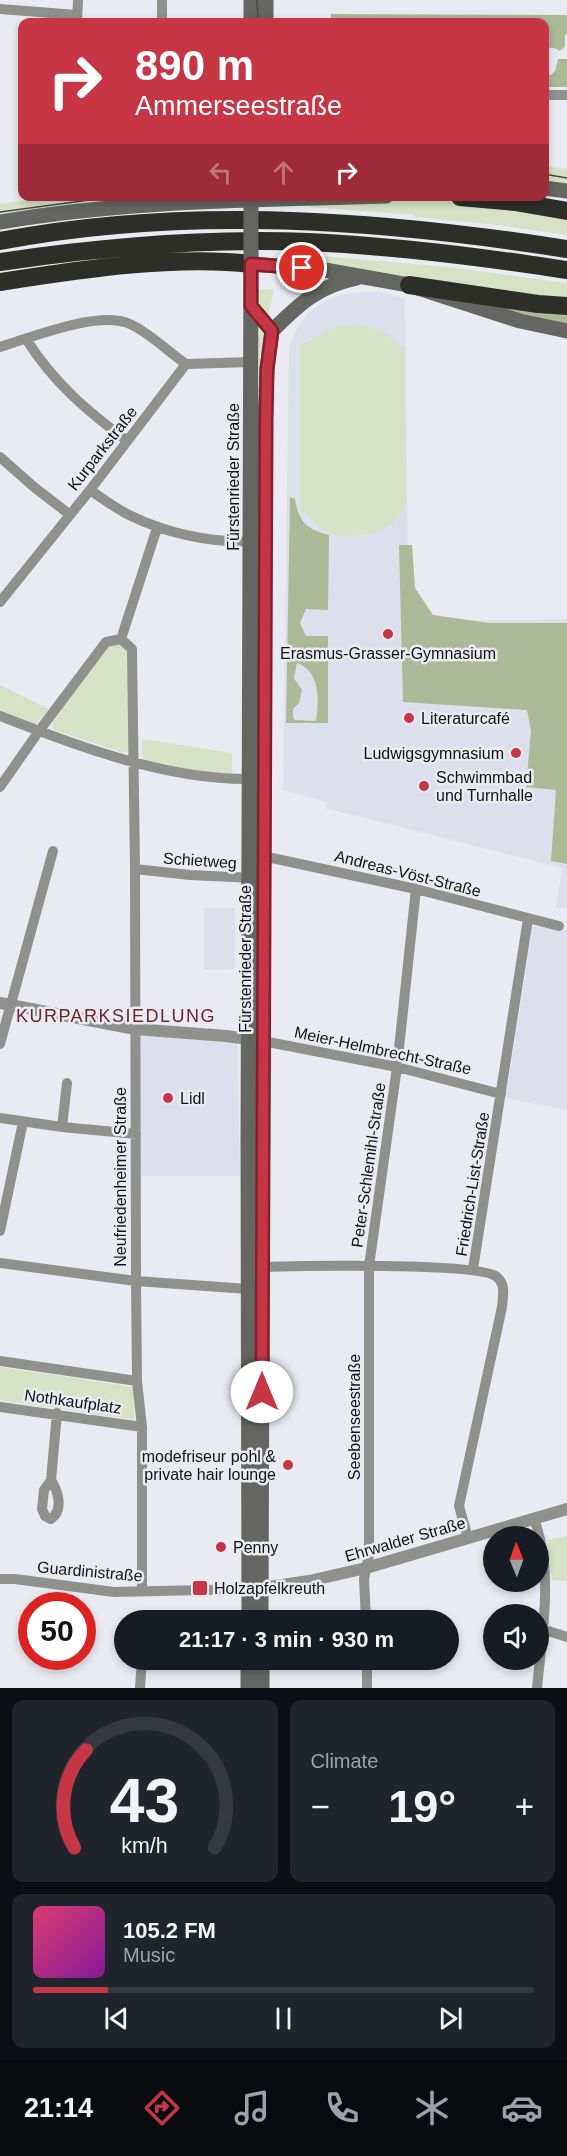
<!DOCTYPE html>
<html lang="en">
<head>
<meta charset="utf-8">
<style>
	:root { --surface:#171b24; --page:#20242c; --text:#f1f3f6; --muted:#9ea1a6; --line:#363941; --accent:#c63645 }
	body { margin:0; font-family:Arial,sans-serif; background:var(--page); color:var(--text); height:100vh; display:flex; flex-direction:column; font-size:22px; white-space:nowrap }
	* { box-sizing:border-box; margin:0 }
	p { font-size:20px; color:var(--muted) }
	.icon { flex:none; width:33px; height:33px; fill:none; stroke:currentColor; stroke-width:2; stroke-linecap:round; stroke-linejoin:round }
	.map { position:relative; height:1688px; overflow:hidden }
	.sheet { display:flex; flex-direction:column; gap:12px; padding:12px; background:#0d0f14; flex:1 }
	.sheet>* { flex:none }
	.banner { position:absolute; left:18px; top:18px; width:531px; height:183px; border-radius:12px; box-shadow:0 3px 9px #0003; background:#c63645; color:#fff; overflow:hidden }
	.needle { width:39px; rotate:359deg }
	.controls { position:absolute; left:483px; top:1526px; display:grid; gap:12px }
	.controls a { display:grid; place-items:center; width:66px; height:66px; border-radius:50%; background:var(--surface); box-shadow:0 3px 9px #0003; font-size:30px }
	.speed { position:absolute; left:18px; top:1592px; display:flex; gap:12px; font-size:30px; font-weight:700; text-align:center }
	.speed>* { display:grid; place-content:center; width:78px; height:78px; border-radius:50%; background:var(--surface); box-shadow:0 3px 9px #0003; line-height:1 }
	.speed .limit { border:9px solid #d22; background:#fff; color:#111 }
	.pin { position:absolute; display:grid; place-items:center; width:51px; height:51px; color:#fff; margin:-26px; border:3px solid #fff; border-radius:50%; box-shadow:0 2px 6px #0007 }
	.me { position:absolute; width:66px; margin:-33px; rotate:0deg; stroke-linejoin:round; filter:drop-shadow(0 0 4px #0008) }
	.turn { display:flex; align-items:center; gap:21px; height:126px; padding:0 18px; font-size:27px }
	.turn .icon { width:78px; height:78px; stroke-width:2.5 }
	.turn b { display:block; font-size:42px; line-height:51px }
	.lanes { display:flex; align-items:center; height:57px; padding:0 18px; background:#0003; justify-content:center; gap:30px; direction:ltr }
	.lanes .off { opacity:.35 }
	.big { font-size:45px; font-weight:800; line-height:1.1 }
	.sheet .tile { flex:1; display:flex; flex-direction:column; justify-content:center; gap:9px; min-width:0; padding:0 21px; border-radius:12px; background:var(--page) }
	.sheet .dial { align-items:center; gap:0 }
	.dial svg { height:156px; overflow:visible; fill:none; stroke:var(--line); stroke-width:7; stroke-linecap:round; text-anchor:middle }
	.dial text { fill:var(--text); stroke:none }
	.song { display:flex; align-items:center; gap:18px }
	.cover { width:72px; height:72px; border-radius:9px; background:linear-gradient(135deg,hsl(340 70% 55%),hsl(290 70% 35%)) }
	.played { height:6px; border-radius:3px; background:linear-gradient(90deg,var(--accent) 15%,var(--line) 15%) }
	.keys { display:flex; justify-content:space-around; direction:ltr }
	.heat { display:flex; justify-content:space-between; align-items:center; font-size:33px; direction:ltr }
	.sheet .tiles { flex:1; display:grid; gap:12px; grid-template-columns:1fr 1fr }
	.tile:last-child { grid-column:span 2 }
	.trip { position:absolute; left:114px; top:1610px; width:345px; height:60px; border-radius:30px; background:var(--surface); box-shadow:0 3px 9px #0003; font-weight:800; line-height:60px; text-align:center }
	.menu { display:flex; height:96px; justify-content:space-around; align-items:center; background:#090b0e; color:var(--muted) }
	.menu .icon { width:42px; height:42px }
	.menu .current { color:var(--accent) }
	.menu b { font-size:27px; color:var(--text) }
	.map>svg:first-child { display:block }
	.built { fill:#dddfed }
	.green { fill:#d6e1c5 }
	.forest { fill:#acb997; fill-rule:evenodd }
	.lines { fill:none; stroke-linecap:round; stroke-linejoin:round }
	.minor { stroke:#90908d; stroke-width:10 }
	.tertiary { stroke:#90908d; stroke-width:12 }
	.secondary { stroke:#656561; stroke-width:15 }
	.motorway { stroke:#2e2e29; stroke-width:18 }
	.tram { stroke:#48484b; stroke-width:1.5 }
	.secondary-bridge { stroke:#656561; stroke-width:15 }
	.route-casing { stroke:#81232d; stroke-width:15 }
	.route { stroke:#c63645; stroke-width:10 }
	.poi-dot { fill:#c63645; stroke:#eaebf2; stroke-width:2 }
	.labels { text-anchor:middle; stroke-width:5; stroke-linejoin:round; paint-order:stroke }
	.street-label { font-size:16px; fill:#131315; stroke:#eaebf2 }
	.poi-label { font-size:16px; fill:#131315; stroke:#eaebf2; text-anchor:start }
	.neighbourhood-label { font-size:18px; letter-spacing:1.5px; fill:#6c262a; stroke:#eaebf2 }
</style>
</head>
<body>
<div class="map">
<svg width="567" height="1688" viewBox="0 0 567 1688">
	<rect width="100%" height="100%" fill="#eaebf2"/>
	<path class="built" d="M378,291L405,299L408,586L433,621L567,619V908H556L562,868L325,808L326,802L283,790L289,347L296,330L309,312L326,301L342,294Z
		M204,908H235V969L204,970Z
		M533,926L567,930V1110L506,1098Z
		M136,1033L237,1041L240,1176H137Z"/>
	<path class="green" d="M545,166L567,169V185L545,182Z
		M48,197H173L0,215V204Z
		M410,200L471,202L567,216V235L498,225L414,217L413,215L309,207V203Z
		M309,255L449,267L567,283V302L309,262Z
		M274,289L260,358V396H256L257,290Z
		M349,325C369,326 388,329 400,347H404L406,499C403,530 359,541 333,534C321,531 314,523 307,514L300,513V344L307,343L328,329Z
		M121,644L129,651V746L128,752H120L57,731L52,728L53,722L108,646Z
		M0,685L49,709L35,725L0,712Z
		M142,739L232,753V774L230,776L148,762L143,758Z
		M0,1367L134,1387V1420L0,1400Z
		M567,1536V1581L552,1580L547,1540Z"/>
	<path class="forest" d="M331,14L567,15V34L565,35V47L559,51C555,47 549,47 545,50L544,22H371C358,18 344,22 331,22Z
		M558,59H567V87H545V74L551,75L555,71Z
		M486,304L567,315V326Z
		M290,497L295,499C299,522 306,529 329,535L328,610L306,609L300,623L306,636H328V723H286ZM297,663C321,672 319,701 316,721L295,720L293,717V709L299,703L302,690L294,678Z
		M399,545H412L415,588L433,615L489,623H567V864L551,861L556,790L526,787L531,730L527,710L403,702Z"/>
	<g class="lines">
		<path class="minor" d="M0,9L77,15
			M77,22L78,0
			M162,22V0
			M544,95H567
			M26,339C54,383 86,410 126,440
			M0,347C33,337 98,310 130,324C150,333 167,351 186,364
			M186,364L251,362
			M0,457L34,487L69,514
			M90,490C102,498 115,508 129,515C166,533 209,542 250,542
			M0,602L90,490L186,364
			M121,639L132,649L135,869L136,1281L137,1381L142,1427V1591
			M121,639L157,528
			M0,716C76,746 167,780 250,779
			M0,787L39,731L106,642L121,639
			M258,855L416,889L559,926
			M135,869L190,875L254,878
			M263,1041L397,1067L501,1094
			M0,1044L53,851
			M0,1118L62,1127L136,1134
			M62,1127L67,1083
			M0,1231L23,1122
			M0,1263L136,1281L248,1289
			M262,1267C294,1266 481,1262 497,1277C506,1285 503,1296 502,1307L459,1506L468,1538
			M473,1269L528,919
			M0,1361L137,1381
			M0,1407L142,1427
			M51,1480C58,1491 64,1510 51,1519L45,1516L42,1509L44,1490L51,1480L57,1413
			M534,1519C554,1570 542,1635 537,1688
			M0,1579H15L114,1592L249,1589
			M366,1620L364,1579L369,1555V1266L397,1067L416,889
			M542,1629L567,1637
			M367,1659V1688
			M140,1688L142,1659"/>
		<path class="tertiary" d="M0,1003L135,1029L226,1036L256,1040
			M255,1589L309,1581L366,1568L567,1509"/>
		<path class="secondary" d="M251,22V0
			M266,22V0
			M544,188L567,191
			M0,222C128,200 257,200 386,196
			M251,264L319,269L409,285L520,321L567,331
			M251,306L272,331L267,369L265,422L261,1620
			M272,331C299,304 318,286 357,278
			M249,1620L248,1137L251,257
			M262,1659V1688
			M248,1688V1659"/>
		<path class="motorway" d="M460,197L515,202L567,211
			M0,241C187,205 381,220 567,249
			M0,262C102,247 205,238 309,242C395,246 482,257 567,270
			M0,282C78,270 173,255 251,264
			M409,285L538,304L567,306"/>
		<path class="tram" d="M257,0L258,22
			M544,174L567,178
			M0,212L119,196"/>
		<path class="secondary-bridge" d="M251,205V257"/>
	</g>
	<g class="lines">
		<g class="route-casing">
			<path id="route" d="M262,1392L266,422L267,369L272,331L251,306V264L302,268"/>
		</g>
		<use href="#route" class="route"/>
	</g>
	<g class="poi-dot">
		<circle cx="388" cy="634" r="6"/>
		<circle cx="409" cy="718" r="6"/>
		<circle cx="516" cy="753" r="6"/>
		<circle cx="424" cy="786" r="6"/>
		<circle cx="168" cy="1098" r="6"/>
		<circle cx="288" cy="1465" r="6"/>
		<circle cx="221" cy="1547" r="6"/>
		<rect x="192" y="1580" width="16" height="16" rx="3"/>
	</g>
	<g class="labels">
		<g class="street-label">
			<text transform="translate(102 448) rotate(-52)" y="6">Kurparkstraße</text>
			<text transform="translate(233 477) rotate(-90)" y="6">Fürstenrieder Straße</text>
			<text transform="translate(200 860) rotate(4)" y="6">Schietweg</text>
			<text transform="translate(408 873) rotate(14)" y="6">Andreas-Vöst-Straße</text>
			<text transform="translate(245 959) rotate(-90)" y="6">Fürstenrieder Straße</text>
			<text transform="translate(383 1050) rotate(12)" y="6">Meier-Helmbrecht-Straße</text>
			<text transform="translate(368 1165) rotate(-82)" y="6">Peter-Schlemihl-Straße</text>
			<text transform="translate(120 1177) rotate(-90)" y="6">Neufriedenheimer Straße</text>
			<text transform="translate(472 1184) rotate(-81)" y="6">Friedrich-List-Straße</text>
			<text transform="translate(73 1401) rotate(8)" y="6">Nothkaufplatz</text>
			<text transform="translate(354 1417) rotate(-90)" y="6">Seebenseestraße</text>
			<text transform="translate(405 1539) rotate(-16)" y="6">Ehrwalder Straße</text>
			<text transform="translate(90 1571) rotate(5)" y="6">Guardinistraße</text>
		</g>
		<g class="poi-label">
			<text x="388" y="659" text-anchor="middle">Erasmus-Grasser-Gymnasium</text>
			<text x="421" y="724">Literaturcafé</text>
			<text x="504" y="759" text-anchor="end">Ludwigsgymnasium</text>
			<text x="436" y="783">Schwimmbad<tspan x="436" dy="18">und Turnhalle</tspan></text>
			<text x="180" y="1104">Lidl</text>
			<text x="276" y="1462" text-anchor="end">modefriseur pohl &amp;<tspan x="276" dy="18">private hair lounge</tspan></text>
			<text x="233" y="1553">Penny</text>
			<text x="214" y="1594">Holzapfelkreuth</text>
		</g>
		<g class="neighbourhood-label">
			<text x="116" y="1022">KURPARKSIEDLUNG</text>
		</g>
	</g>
</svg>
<div class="controls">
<a><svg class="needle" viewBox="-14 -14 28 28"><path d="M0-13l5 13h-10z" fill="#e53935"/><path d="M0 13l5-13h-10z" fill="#9ea1a6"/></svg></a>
<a><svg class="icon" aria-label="sound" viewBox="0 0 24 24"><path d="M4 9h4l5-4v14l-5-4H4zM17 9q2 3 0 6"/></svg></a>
</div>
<div class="speed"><div class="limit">50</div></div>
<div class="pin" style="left:302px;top:268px;background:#d93025"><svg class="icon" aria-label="arrive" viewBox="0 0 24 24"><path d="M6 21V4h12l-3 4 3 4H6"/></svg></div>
<svg class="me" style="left:262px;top:1392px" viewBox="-20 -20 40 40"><circle r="19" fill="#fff"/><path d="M0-13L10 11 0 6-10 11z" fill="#c63645"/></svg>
<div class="trip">21:17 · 3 min · 930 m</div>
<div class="banner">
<div class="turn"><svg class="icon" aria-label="right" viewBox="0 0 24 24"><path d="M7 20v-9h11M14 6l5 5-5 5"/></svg><div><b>890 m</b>Ammerseestraße</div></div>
<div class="lanes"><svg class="icon off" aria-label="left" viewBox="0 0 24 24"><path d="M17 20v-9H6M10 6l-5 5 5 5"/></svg><svg class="icon off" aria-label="ahead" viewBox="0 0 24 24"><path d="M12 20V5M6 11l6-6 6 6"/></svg><svg class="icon" aria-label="right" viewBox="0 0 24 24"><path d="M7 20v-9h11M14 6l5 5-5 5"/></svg></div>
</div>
</div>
<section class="sheet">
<div class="tiles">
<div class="tile dial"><svg viewBox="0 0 100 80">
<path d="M14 69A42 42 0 1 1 86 69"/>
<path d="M14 69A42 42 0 0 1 20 19" stroke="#c63645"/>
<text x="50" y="56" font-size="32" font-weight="700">43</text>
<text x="50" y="72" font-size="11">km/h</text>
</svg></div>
<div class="tile"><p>Climate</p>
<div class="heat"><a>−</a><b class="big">19°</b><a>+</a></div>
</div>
<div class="tile">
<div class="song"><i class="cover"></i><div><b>105.2 FM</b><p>Music</p></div></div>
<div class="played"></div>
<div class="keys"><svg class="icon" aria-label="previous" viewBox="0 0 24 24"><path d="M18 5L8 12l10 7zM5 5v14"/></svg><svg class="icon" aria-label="pause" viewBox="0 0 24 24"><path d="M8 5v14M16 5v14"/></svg><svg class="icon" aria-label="next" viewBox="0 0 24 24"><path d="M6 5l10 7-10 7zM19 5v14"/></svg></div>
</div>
</div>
</section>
<nav class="menu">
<b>21:14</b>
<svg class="icon current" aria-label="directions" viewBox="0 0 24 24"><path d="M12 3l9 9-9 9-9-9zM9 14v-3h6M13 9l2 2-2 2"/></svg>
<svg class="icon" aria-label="music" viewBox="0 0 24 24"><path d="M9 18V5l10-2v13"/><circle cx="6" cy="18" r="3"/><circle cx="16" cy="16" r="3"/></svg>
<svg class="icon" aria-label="phone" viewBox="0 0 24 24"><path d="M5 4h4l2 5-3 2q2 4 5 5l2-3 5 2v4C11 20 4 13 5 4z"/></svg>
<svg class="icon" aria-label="climate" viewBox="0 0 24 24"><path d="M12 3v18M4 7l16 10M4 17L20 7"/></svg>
<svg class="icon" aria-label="car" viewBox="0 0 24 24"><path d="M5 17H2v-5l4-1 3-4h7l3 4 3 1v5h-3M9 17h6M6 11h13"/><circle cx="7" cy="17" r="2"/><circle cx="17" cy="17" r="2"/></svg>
</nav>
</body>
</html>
